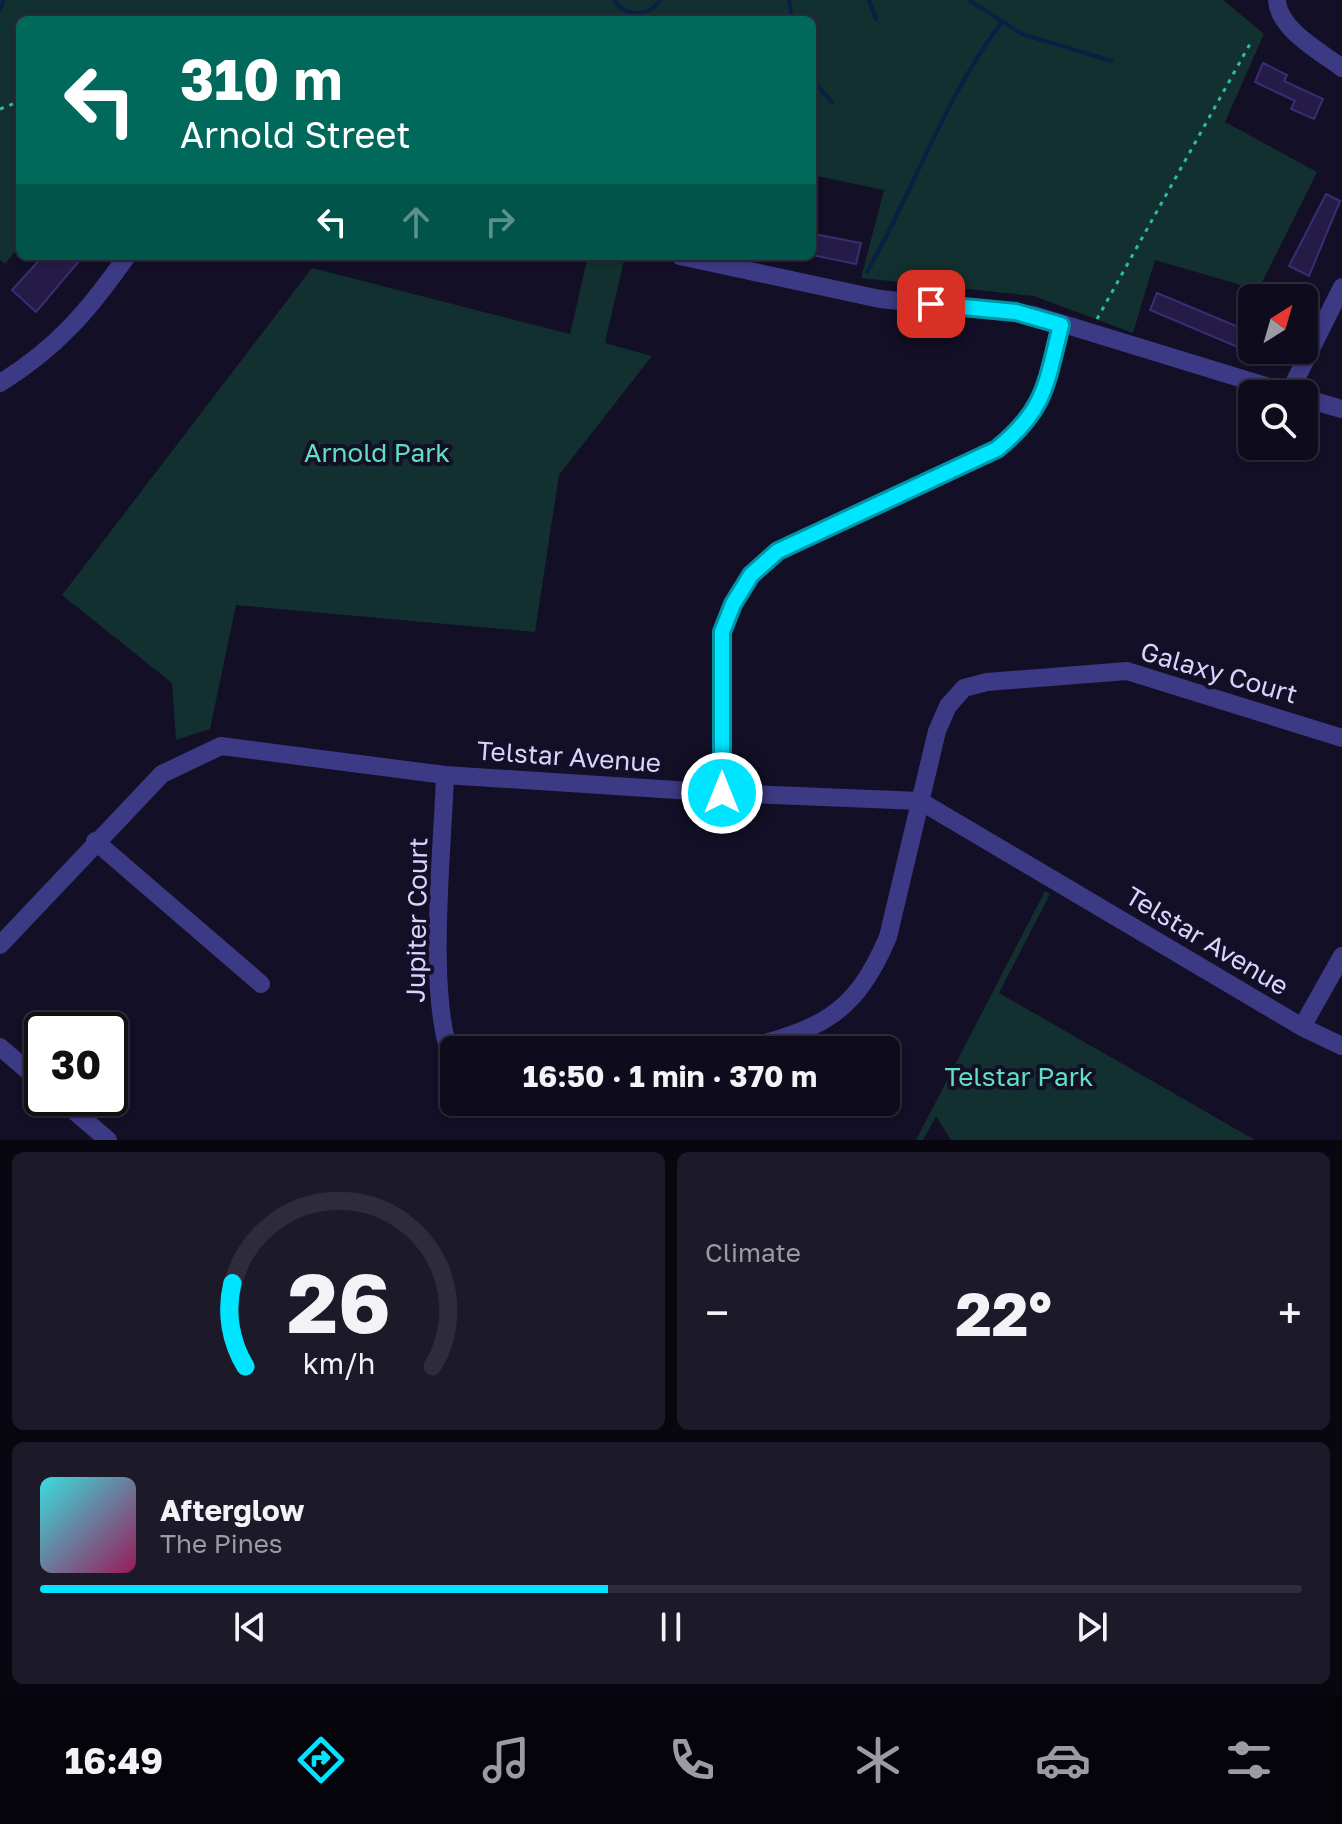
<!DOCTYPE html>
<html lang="en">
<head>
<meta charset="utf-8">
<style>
	:root { --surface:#0e0b1c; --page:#1c1929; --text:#f1f3f6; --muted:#9b9ba3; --line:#2e2b3b; --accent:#00e5ff }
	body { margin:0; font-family:"Golos Text",sans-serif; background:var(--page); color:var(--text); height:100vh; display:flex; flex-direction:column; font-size:30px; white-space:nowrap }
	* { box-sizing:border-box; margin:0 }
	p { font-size:26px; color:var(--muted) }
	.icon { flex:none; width:44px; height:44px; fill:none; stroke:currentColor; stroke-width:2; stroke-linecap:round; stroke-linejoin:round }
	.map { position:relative; height:1140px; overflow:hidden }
	.side { display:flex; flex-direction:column; gap:12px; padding:12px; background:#08060f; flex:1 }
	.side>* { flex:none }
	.top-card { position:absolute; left:16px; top:16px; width:800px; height:244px; border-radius:12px; box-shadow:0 2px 6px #0004,0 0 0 2px var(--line); background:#00695c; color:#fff; overflow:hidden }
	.needle { width:52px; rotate:37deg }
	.buttons { position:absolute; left:1238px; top:284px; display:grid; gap:16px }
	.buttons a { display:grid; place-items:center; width:80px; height:80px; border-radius:12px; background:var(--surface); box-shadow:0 2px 6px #0004,0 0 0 2px var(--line); font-size:40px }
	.speed { position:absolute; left:24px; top:1012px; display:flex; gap:16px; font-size:40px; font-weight:700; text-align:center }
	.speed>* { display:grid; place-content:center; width:104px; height:104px; border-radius:50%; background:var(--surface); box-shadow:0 2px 6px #0004,0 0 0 2px var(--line); line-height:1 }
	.speed .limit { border:4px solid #111; border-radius:12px; background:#fff; color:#111 }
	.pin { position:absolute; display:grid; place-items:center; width:68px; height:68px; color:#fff; margin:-34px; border-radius:16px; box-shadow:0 4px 12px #0006 }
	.me { position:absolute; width:88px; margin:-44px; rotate:0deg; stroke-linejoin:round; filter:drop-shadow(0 0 6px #0008) }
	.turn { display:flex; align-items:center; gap:28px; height:168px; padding:0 32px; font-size:36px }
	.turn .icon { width:104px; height:104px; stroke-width:2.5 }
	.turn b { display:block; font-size:56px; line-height:68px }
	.lanes { display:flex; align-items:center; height:76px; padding:0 32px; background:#0003; justify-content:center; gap:40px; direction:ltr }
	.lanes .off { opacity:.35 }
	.big { font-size:60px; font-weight:700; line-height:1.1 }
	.side .tile { flex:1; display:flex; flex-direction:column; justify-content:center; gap:12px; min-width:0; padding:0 28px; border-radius:12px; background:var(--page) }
	.side .dial { align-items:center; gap:0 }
	.dial svg { height:208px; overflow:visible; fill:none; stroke:var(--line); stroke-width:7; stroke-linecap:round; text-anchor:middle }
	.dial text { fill:var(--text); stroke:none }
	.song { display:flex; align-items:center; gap:24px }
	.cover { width:96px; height:96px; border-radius:12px; background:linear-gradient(135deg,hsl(180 70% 55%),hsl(330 70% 35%)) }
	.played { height:8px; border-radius:4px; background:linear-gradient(90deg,var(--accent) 45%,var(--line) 45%) }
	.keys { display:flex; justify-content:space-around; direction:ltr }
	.heat { display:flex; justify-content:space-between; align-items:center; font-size:44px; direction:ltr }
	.side .tiles { flex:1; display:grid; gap:12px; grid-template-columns:1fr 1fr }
	.tile:last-child { grid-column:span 2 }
	.trip { position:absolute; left:440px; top:1036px; width:460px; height:80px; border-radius:12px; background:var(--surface); box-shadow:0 2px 6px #0004,0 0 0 2px var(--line); font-weight:700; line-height:80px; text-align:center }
	.tabs { display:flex; height:128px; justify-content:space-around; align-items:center; background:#06040b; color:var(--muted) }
	.tabs .icon { width:56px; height:56px }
	.tabs .selected { color:var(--accent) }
	.tabs b { font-size:36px; color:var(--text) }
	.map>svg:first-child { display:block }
	.green { fill:#12302f }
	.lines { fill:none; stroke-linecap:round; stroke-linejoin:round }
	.stream { stroke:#0a1f44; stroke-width:4 }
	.building { fill:#241b47; stroke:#3b2d73; stroke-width:2 }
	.path { stroke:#2fb8b0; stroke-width:3; stroke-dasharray:4 6; stroke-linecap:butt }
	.minor { stroke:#3d3a85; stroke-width:18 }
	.route-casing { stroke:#0095a6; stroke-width:20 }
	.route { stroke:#00e5ff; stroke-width:14 }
	.labels { text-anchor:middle; stroke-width:8; stroke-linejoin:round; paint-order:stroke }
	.park-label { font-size:26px; fill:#5fe0c0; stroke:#130f26 }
	.street-label { font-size:26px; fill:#d9d4ff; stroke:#130f26 }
</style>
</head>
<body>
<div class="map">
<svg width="1342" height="1140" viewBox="0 0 1342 1140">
	<rect width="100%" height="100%" fill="#130f26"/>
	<path class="green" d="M0,0H1223L1264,34L1225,122L1317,172L1258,290L1155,260L1133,333L1034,296L861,278L884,190L812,175V20H20V245L5,264L0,260Z
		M588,256L624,260L605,343L652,356L559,475L535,632L236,605L210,729L176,740L172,683L62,595L312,268L570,334Z
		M1045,891L1050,894L999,993L1255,1140H951L936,1116L923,1140H916Z"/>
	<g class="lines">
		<path class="stream" d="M614,0C626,18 649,17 660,0
			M789,0L792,20
			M869,0L876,19
			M969,0L1022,34L1112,61
			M0,10L4,0
			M812,72L816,84L832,102
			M867,272C914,190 944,98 1002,22"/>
	</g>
	<path class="building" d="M1263,63L1287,75L1284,81L1323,99L1314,119L1291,109L1295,101L1255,82Z
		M1326,194L1340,201L1309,276L1289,266Z
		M814,234L861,243L856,264L812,255Z
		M43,256H74L79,261L36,312L12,290Z
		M1157,293L1243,329L1252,308V353L1150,310Z"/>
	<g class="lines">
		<path class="path" d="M0,109L20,101
			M1097,319L1250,44"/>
		<path class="minor" d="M1277,0C1278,29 1321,52 1342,68
			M680,256L880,299L1034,315L1292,394
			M0,383C57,348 89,310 127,256
			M1289,393L1342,287
			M1304,398L1342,409
			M445,775C443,847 425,1003 454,1064
			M722,793V632L733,604L751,575L778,551L997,449C1046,409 1046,383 1061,325
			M95,841L261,984
			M0,945L162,774L221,746L445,775L722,793L920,801L1302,1027L1342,1046
			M1302,1027L1342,956
			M0,1047L42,1083
			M740,1050C819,1029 854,1017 888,937L937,731L948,706L964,688L987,682L1127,671L1342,738
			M59,1098L108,1140
			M521,1102H544"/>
	</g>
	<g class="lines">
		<g class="route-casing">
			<path id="route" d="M722,793V632L733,604L751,575L778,551L997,449C1046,409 1046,384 1061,325L1016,312L931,304"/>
		</g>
		<use href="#route" class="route"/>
	</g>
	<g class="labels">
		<g class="park-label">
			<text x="377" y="462">Arnold Park</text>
			<text x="1019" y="1086">Telstar Park</text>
		</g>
		<g class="street-label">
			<text transform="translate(1219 673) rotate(16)" y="9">Galaxy Court</text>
			<text transform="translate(569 757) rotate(4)" y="9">Telstar Avenue</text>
			<text transform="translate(417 920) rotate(-89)" y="9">Jupiter Court</text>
			<text transform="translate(1207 941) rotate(31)" y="9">Telstar Avenue</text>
		</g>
	</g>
</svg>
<div class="buttons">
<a><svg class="needle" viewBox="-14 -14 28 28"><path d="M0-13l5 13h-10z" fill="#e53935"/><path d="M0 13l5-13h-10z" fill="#9b9ba3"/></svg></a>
<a><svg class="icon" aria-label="search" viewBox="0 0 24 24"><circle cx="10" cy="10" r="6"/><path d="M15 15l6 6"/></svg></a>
</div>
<div class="speed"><div class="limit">30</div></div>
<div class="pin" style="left:931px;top:304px;background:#d93025"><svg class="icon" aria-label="arrive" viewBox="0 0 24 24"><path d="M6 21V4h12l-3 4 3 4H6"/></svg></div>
<svg class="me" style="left:722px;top:793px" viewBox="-20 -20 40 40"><circle r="17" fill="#00e5ff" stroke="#fff" stroke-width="3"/><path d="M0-11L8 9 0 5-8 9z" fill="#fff"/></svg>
<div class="trip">16:50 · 1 min · 370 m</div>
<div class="top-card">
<div class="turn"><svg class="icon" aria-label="left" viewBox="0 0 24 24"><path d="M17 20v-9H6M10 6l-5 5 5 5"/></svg><div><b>310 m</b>Arnold Street</div></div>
<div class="lanes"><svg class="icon" aria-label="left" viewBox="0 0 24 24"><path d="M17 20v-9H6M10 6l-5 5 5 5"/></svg><svg class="icon off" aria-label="ahead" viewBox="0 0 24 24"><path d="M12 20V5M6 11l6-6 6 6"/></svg><svg class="icon off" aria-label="right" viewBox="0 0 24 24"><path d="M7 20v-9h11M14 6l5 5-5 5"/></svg></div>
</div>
</div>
<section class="side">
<div class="tiles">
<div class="tile dial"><svg viewBox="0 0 100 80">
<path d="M14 69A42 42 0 1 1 86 69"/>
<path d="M14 69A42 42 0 0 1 9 37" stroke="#00e5ff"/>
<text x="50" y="56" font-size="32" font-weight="700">26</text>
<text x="50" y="72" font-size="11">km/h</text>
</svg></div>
<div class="tile"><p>Climate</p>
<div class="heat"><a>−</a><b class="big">22°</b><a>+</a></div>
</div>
<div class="tile">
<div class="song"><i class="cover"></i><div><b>Afterglow</b><p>The Pines</p></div></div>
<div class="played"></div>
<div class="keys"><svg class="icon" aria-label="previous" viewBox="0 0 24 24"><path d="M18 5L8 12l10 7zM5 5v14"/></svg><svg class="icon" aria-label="pause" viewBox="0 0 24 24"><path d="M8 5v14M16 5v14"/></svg><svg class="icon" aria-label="next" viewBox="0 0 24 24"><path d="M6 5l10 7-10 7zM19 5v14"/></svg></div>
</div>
</div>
</section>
<nav class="tabs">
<b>16:49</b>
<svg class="icon selected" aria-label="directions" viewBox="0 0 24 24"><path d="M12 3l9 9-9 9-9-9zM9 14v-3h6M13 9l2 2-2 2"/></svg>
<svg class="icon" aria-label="music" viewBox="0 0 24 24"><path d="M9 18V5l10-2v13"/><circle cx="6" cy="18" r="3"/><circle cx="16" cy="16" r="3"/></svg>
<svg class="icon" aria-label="phone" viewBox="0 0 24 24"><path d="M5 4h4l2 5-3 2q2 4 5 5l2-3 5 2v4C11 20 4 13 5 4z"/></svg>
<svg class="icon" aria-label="climate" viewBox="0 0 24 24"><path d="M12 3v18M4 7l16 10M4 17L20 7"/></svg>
<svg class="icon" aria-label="car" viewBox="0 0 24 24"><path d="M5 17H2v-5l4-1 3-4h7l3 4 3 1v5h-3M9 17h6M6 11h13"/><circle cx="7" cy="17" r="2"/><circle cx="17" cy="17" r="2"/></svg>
<svg class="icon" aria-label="filters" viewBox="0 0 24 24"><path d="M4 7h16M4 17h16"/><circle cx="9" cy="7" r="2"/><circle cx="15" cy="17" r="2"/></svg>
</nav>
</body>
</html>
